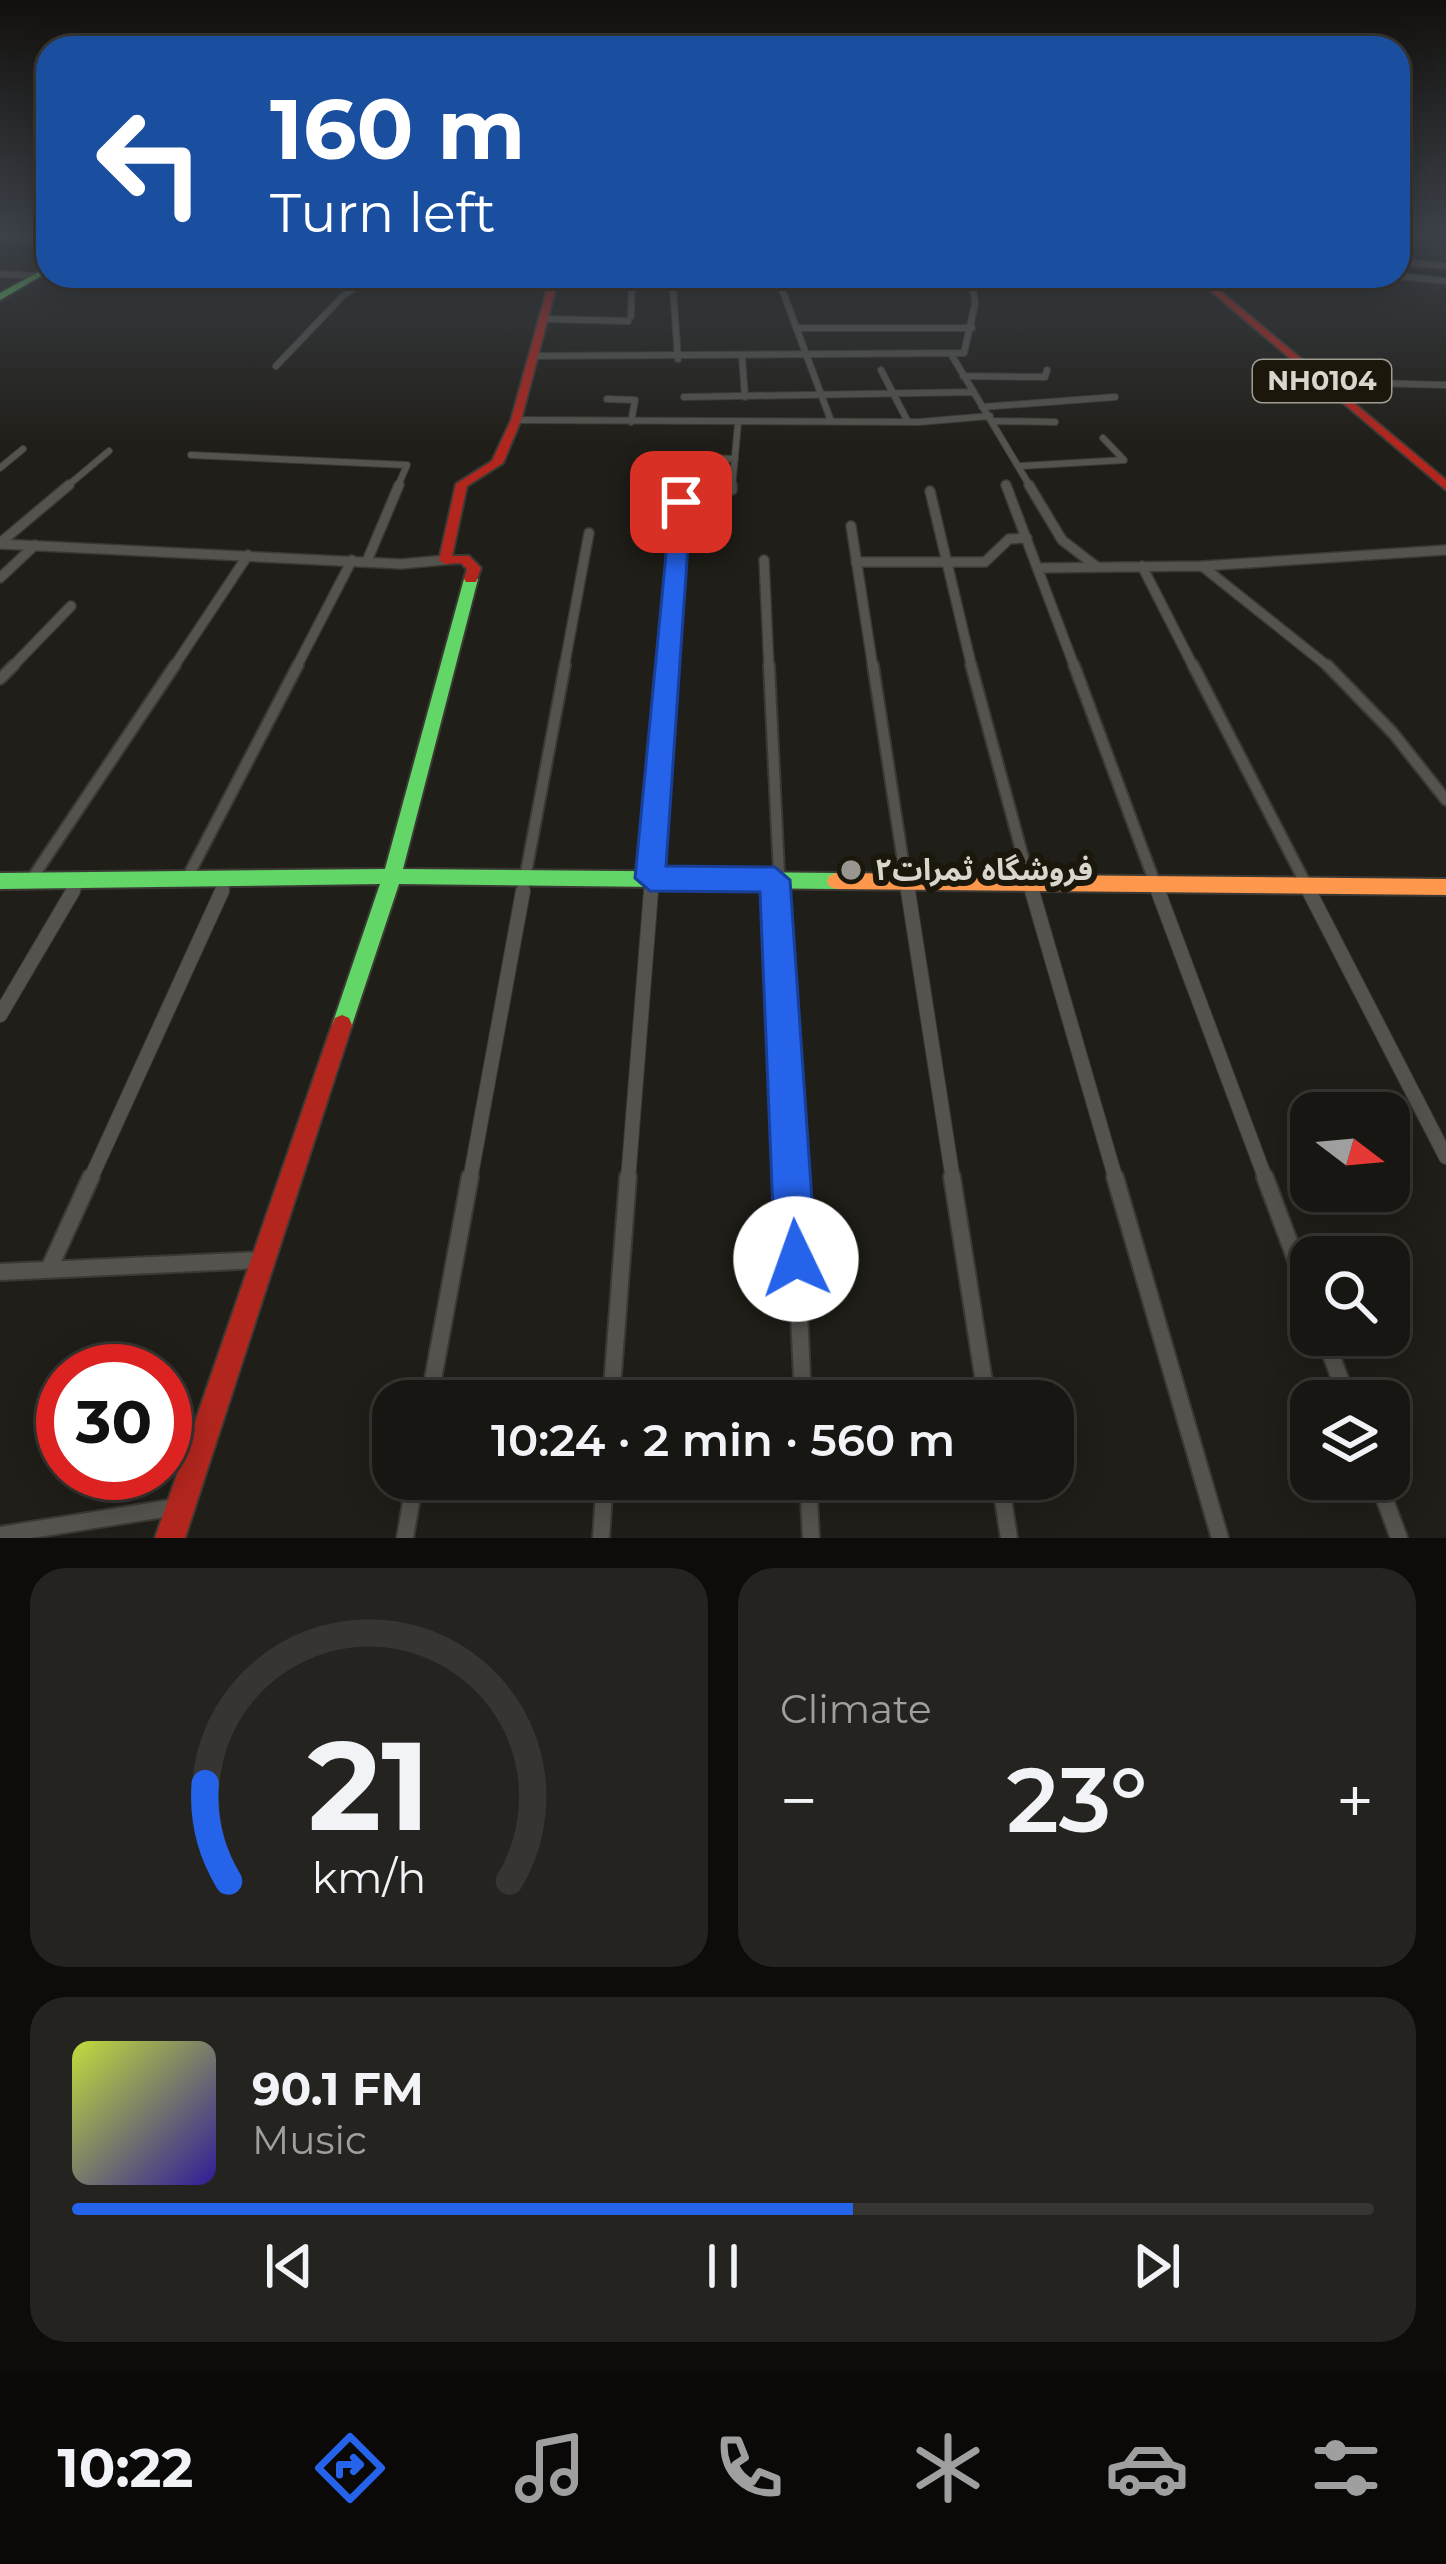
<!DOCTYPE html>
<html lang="en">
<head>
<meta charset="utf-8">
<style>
	:root { --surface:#181612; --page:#252320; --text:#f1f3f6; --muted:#9f9f9f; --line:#363532; --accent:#2563eb }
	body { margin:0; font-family:Montserrat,"Noto Sans Arabic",sans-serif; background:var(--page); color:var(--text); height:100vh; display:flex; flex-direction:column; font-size:45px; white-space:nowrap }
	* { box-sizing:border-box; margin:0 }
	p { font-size:39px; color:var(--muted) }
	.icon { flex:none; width:66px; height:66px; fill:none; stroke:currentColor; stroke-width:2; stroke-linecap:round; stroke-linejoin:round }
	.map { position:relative; height:1538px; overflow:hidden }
	.sheet { display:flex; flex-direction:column; gap:30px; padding:30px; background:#0d0c0a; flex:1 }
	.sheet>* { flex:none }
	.guide { position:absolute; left:36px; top:36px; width:1374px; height:252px; border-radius:36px; box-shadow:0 6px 30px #0003,0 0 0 3px var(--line); background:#1a4fa0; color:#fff; overflow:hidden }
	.needle { width:78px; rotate:106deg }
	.tools { position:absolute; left:1290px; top:1092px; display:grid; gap:24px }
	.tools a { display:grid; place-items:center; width:120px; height:120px; border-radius:24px; background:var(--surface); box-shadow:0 6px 30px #0003,0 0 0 3px var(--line); font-size:60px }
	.speed { position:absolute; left:36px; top:1344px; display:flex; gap:24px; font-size:60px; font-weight:700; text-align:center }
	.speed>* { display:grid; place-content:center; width:156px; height:156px; border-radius:50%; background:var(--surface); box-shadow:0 6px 30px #0003,0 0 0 3px var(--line); line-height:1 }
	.speed .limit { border:18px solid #d22; background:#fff; color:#111 }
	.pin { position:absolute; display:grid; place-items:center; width:102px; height:102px; color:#fff; margin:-51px; border-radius:24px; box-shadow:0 6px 18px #0006 }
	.me { position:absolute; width:132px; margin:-66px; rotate:357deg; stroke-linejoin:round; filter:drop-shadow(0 0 9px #0008) }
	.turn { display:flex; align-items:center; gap:42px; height:252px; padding:0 36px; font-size:54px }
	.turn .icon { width:156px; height:156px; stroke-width:2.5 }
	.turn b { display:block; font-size:84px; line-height:102px }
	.big { font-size:90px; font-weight:600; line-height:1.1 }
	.sheet .tile { flex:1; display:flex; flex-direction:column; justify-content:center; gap:18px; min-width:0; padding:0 42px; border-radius:36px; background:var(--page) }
	.sheet .dial { align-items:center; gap:0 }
	.dial svg { height:312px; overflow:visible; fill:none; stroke:var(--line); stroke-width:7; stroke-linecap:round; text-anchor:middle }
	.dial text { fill:var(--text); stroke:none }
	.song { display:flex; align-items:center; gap:36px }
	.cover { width:144px; height:144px; border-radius:18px; background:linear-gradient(135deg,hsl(70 70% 55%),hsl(250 70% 35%)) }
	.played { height:12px; border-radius:6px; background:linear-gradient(90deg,var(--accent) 60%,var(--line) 60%) }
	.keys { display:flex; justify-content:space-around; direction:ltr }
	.heat { display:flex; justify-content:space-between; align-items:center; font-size:66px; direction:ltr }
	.sheet .tiles { flex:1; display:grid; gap:30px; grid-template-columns:1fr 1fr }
	.tile:last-child { grid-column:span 2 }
	.trip { position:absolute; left:372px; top:1380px; width:702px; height:120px; border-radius:36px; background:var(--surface); box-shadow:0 6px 30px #0003,0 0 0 3px var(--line); font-weight:600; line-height:120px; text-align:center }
	.tabs { display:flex; height:192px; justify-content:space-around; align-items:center; background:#0a0907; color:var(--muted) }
	.tabs .icon { width:84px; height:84px }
	.tabs .on { color:var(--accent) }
	.tabs b { font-size:54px; color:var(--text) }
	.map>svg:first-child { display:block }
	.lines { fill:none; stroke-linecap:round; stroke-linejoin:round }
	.stream { stroke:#061619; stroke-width:3 }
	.street-far4-casing { stroke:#3b3934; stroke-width:8 }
	.street-far3-casing { stroke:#3b3934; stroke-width:12 }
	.street-far2-casing { stroke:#3b3934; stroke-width:14 }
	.street-far1-casing { stroke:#3b3934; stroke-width:16 }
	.street-casing { stroke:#3b3934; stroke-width:20 }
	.fast-casing { stroke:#3b3934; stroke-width:4 }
	.slow-casing { stroke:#3b3934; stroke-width:4 }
	.jam-casing { stroke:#3b3934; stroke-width:4 }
	.street-far4 { stroke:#54534e; stroke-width:6 }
	.street-far3 { stroke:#54534e; stroke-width:9 }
	.street-far2 { stroke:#54534e; stroke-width:10 }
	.street-far1 { stroke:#54534e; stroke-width:14 }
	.street { stroke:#54534e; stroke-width:16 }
	.fast { fill:#63d668; fill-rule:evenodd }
	.slow { fill:#ff974d; fill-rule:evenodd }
	.jam { fill:#b3261e; fill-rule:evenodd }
	.route { fill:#2563eb; stroke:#184099; stroke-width:3 }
	.poi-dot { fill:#98968e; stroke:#1b170b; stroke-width:4.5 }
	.labels { text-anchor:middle; stroke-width:12; stroke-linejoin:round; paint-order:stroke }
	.shield { fill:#1b170b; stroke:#a09d94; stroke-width:3 }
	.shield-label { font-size:27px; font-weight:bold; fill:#d9d6ce }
	.poi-label { font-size:30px; font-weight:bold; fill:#d9d6ce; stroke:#1b170b; text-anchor:start }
</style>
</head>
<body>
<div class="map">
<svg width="1446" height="1538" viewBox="0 0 1446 1538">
	<rect width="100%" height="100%" fill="#201e18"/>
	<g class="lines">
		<path class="stream" d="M1398,270L1446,275"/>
		<g class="street-far4-casing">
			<path id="street-far4" d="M0,238L48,242
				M1398,262L1446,266
				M0,274L35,276
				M672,276L678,359
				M777,276L831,421
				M944,276H1021
				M1397,276L1446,281
				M631,316L632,276
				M546,319L628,321
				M797,328H972
				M951,354L1031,488
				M534,356L964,353L975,304L972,280
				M742,357L745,397
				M276,366L343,296L371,276
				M881,370L908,422
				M963,376L1045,377L1047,370
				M1337,382L1446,385
				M684,397L973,392
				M607,399L635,400L631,422
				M982,407L1115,397
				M516,420L919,422L990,416
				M993,421L1055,422
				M191,455L407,465L397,488
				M683,457L735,459
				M1021,466L1124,460L1103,438
				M0,468L23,449
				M65,488L109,451
				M732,488L738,423"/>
		</g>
		<g class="street-far3-casing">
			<path id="street-far3" d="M1006,485L1075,668
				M1029,485L1062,540L1097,567
				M732,490V485
				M930,491L972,668
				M851,526L873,668
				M0,543L69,485
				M0,544L401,564L445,560
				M764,560L769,668
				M367,561L399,485
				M856,562H985L1009,539L1027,538
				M1142,566L1194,668
				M1202,566L1330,668
				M1039,568L1202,566L1446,550
				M0,578L35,545
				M11,668L71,606
				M173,668L248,555
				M296,668L352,560
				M564,668L589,533
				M668,668L681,502"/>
		</g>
		<g class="street-far2-casing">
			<path id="street-far2" d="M769,665L780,894
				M873,665L908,894
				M971,665L1033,894
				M1074,665L1159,894
				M1193,665L1311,894
				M1327,665L1393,733L1446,800
				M0,679L14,665
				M31,880L175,665
				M186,880L298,665
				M72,894L79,882
				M220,894L226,882
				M522,894L565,665
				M650,894L668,665"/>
		</g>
		<g class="street-far1-casing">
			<path id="street-far1" d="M779,891L793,1180
				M908,891L953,1180
				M1032,891L1116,1180
				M1158,891L1266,1180
				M1309,891L1446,1157
				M0,1015L73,891
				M90,1180L222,891
				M470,1180L523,891
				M628,1180L651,891"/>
		</g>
		<g class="street-casing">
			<path id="street" d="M793,1177L803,1401
				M952,1177L987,1401
				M1115,1177L1220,1538
				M1265,1177L1311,1300
				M49,1269L91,1177
				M0,1272L260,1260
				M1324,1335L1348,1401
				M429,1401L470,1177
				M611,1401L628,1177
				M808,1479L811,1538
				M1000,1479L1009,1538
				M1377,1479L1399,1538
				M0,1535L176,1507
				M405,1538L415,1479
				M601,1538L605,1479"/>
		</g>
		<g class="fast-casing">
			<path id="fast" d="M48,267V272L0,300V293Z
				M471,575L478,579L403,869L836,873L843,876L845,881L843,886L836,889L399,884L352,1025L349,1032L342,1035L335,1032L332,1025L380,884L0,889V873L385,869L464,579Z"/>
		</g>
		<g class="slow-casing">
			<path id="slow" d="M836,873L1446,879V895L836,889L829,886L827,881L829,876Z"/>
		</g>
		<g class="jam-casing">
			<path id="jam" d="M557,276H566L556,287L521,420L503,463L467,486L452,556H469L481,568L476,582H466L464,579L467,569L461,563L445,564L439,560L456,484L492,461L511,420L548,286Z
				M1193,276H1202L1446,480V490Z
				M342,1015L349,1018L352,1025L185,1538H155L332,1025L335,1018Z"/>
		</g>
		<use href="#street-far4" class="street-far4"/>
		<use href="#street-far3" class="street-far3"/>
		<use href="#street-far2" class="street-far2"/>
		<use href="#street-far1" class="street-far1"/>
		<use href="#street" class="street"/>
		<use href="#fast" class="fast"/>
		<use href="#slow" class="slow"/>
		<use href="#jam" class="jam"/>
	</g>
	<linearGradient id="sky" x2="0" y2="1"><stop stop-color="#12100d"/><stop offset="0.52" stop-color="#3c4148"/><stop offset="1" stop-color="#3c4148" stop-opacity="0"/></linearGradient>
	<rect width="1446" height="446" fill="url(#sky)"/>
	<path class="route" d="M681,496L691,502L666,866L775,867L790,880L816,1259L810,1273L796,1279L781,1273L775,1259L760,892L650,891L635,878L671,502Z"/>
	<circle class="poi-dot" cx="851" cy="870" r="12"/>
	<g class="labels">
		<rect class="shield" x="1253" y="360" width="138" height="42" rx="9"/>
		<g class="shield-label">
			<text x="1322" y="390">NH0104</text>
		</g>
		<g class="poi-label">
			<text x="875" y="880">فروشگاه ثمرات٢</text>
		</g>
	</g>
</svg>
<div class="tools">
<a><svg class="needle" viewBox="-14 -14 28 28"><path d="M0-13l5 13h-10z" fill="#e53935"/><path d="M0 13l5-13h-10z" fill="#9f9f9f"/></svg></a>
<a><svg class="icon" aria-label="search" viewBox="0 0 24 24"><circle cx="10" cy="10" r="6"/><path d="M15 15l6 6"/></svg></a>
<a><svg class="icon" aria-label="layers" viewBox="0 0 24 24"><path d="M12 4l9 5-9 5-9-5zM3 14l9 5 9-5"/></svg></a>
</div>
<div class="speed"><div class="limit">30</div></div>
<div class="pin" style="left:681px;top:502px;background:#d93025"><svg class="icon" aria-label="arrive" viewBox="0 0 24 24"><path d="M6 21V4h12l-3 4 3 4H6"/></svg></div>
<svg class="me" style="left:796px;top:1259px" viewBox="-20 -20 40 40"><circle r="19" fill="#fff"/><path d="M0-13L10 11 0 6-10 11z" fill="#2563eb"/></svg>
<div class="trip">10:24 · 2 min · 560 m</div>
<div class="guide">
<div class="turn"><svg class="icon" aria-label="left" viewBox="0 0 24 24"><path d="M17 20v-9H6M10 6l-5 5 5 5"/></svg><div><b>160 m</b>Turn left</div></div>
</div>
</div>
<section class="sheet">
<div class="tiles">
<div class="tile dial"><svg viewBox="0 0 100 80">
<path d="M14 69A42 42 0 1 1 86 69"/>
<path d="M14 69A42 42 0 0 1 8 44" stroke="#2563eb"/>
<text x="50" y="56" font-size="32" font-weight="700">21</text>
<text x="50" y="72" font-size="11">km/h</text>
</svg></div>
<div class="tile"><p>Climate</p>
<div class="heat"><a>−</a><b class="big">23°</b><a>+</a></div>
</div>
<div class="tile">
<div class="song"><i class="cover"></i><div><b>90.1 FM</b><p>Music</p></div></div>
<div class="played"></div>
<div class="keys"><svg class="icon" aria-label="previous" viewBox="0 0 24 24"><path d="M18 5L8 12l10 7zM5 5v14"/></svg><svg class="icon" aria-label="pause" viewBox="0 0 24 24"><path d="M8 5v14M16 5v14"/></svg><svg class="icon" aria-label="next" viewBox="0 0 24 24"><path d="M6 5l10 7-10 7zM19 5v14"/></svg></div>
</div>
</div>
</section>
<nav class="tabs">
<b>10:22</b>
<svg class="icon on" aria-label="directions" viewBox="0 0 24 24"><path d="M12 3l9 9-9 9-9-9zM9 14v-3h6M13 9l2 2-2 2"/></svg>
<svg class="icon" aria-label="music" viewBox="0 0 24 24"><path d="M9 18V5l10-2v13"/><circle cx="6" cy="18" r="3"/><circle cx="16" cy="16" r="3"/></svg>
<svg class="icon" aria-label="phone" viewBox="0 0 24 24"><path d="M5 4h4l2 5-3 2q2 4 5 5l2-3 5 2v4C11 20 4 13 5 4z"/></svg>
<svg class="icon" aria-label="climate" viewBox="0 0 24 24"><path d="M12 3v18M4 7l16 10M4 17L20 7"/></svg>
<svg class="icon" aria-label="car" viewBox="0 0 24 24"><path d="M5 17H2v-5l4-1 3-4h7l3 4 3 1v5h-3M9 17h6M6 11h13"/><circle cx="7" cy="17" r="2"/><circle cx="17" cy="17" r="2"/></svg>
<svg class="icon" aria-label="filters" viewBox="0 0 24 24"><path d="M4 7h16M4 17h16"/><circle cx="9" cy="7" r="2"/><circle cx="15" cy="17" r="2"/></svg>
</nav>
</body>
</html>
